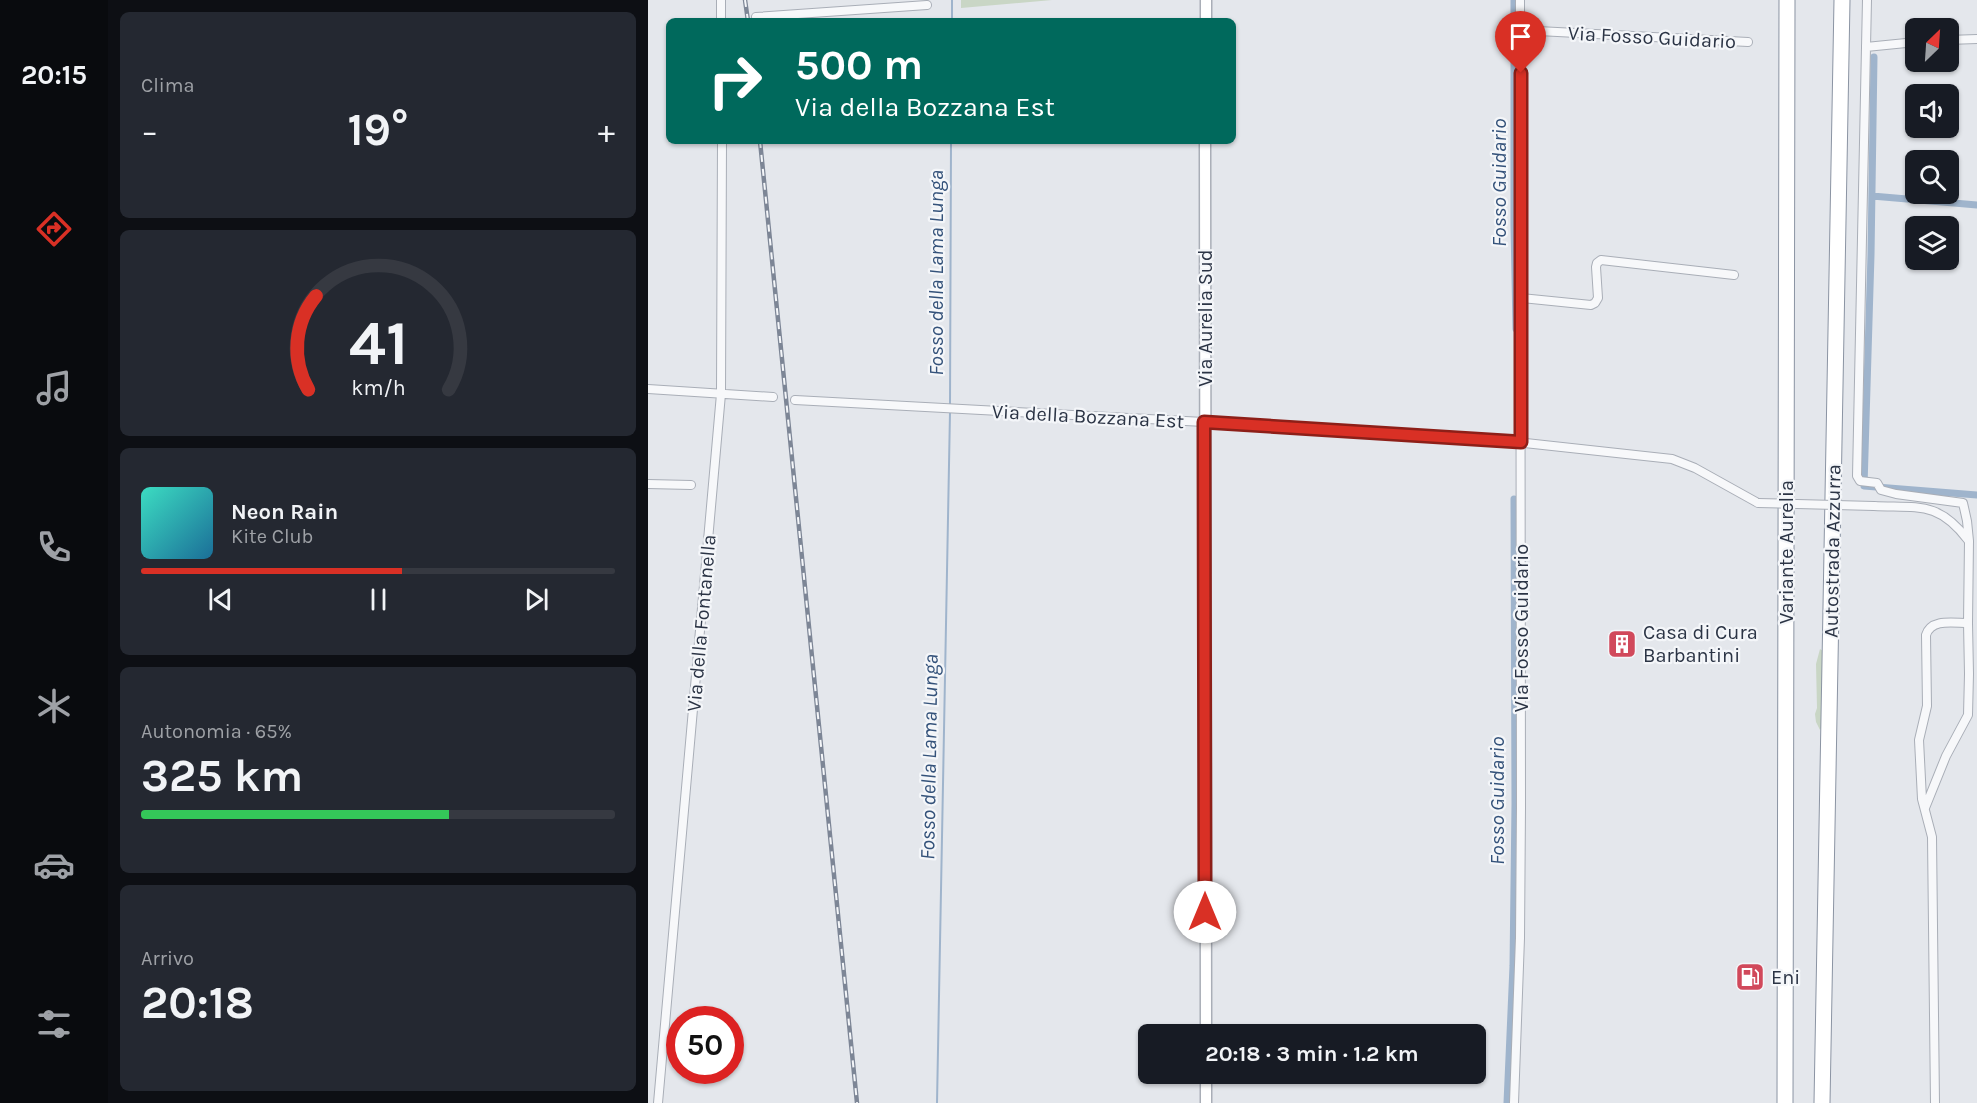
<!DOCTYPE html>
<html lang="it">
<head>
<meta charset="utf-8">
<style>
	:root { --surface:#171b24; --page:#242831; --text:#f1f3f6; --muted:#9ea1a6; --line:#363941; --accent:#d93025 }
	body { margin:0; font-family:Karla,sans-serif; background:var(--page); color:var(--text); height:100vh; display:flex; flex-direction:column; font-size:22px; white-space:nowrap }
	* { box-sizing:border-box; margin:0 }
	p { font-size:20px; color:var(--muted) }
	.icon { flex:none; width:33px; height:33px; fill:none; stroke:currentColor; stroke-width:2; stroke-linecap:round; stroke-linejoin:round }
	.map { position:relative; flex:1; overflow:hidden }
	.panel { display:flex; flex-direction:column; gap:12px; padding:12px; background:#0d0f14; width:540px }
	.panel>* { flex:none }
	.guide { position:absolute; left:18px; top:18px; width:570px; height:126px; border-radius:9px; box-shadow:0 2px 4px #0004; background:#00695c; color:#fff; overflow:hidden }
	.needle { width:39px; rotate:25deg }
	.fabs { position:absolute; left:1257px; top:18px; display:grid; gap:12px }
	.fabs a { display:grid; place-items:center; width:54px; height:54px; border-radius:9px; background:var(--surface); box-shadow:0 2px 4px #0004; font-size:30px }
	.speed { position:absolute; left:18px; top:1006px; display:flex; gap:12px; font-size:30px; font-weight:700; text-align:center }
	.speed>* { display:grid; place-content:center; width:78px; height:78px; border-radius:50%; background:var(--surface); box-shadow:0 2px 4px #0004; line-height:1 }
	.speed .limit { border:9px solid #d22; background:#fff; color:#111 }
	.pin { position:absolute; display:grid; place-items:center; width:51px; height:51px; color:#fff; margin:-62px -26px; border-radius:50% 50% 50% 0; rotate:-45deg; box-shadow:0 0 6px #0007 }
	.pin .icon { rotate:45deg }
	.me { position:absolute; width:66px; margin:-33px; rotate:0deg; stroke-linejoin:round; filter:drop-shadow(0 0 4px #0008) }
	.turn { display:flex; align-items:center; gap:21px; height:126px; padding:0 30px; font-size:27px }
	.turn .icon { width:78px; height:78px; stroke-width:2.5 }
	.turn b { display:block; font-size:42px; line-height:51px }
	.big { font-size:45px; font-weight:700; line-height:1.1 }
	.panel .widget { flex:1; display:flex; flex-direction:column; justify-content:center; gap:9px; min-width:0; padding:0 21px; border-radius:9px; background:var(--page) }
	.panel .dial { align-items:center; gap:0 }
	.dial svg { height:156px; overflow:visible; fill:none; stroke:var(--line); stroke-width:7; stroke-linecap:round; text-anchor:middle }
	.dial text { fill:var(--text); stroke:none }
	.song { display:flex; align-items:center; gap:18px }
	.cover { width:72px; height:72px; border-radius:9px; background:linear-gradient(135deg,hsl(170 70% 55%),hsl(200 70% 35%)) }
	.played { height:6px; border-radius:3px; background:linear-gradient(90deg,var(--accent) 55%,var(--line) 55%) }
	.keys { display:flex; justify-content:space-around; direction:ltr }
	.heat { display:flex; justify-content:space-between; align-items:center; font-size:33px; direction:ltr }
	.charge { height:9px; border-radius:4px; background:linear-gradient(90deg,#34c759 65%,var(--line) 0) }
	.trip { position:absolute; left:490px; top:1024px; width:348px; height:60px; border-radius:9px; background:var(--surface); box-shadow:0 2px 4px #0004; font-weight:700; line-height:60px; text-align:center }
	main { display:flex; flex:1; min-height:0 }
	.tabs { display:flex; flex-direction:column; width:108px; justify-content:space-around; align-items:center; background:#090b0e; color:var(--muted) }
	.tabs .icon { width:42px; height:42px }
	.tabs .selected { color:var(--accent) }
	.tabs b { font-size:27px; color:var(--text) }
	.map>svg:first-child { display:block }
	.green { fill:#c9d6c5 }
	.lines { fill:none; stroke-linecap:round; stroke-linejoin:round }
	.stream { stroke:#9fb4cc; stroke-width:2 }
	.canal { stroke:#9fb4cc; stroke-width:7 }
	.street-casing { stroke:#a9aeb7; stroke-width:10 }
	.secondary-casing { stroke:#a9aeb7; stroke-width:13 }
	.highway-casing { stroke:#8b94a3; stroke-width:17 }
	.street { stroke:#f7f8fa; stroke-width:8 }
	.secondary { stroke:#fff; stroke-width:10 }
	.highway { stroke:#fff; stroke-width:15 }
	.rail-casing { stroke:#7d8696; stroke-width:4.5 }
	.rail { stroke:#f4f6f9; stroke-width:2; stroke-dasharray:7; stroke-linecap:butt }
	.street-bridge-casing { stroke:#a9aeb7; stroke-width:10; stroke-linecap:butt }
	.street-bridge { stroke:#f7f8fa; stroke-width:8 }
	.route-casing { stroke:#8d1f18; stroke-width:15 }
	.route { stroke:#d93025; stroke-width:10 }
	.labels { text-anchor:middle; stroke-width:4.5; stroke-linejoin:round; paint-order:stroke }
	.street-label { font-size:20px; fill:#2b3445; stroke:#f4f6f9 }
	.poi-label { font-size:20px; fill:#2b3445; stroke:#f4f6f9; text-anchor:start }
	.water-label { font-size:21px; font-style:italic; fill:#34527a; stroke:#f4f6f9 }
</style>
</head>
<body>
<main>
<nav class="tabs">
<b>20:15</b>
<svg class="icon selected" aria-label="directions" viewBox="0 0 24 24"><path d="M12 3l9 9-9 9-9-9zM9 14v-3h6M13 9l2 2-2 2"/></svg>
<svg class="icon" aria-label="music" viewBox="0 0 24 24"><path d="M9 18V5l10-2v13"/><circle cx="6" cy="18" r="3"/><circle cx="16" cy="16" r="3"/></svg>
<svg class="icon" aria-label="phone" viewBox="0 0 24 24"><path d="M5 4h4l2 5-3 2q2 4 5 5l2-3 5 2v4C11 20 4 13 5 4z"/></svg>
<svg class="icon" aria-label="climate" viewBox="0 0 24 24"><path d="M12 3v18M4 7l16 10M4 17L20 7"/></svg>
<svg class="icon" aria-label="car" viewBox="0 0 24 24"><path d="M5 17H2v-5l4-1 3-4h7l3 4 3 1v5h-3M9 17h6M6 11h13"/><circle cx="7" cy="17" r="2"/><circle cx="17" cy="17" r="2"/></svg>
<svg class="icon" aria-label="filters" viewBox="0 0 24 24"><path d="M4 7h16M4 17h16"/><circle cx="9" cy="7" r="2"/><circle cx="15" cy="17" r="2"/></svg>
</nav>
<section class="panel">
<div class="widget"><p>Clima</p>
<div class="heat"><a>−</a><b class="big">19°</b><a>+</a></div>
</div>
<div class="widget dial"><svg viewBox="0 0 100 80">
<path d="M14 69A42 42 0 1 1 86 69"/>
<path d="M14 69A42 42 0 0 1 18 21" stroke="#d93025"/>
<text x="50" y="56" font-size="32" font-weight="700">41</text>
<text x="50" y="72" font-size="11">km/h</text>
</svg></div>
<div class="widget">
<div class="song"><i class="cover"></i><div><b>Neon Rain</b><p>Kite Club</p></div></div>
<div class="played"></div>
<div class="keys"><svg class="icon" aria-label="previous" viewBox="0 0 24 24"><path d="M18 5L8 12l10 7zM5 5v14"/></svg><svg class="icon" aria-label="pause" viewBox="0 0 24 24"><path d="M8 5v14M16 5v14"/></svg><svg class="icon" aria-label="next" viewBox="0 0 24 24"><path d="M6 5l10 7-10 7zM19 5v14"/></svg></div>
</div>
<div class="widget"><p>Autonomia · 65%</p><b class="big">325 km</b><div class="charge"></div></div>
<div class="widget"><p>Arrivo</p><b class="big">20:18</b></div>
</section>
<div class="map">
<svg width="1329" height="1103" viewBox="0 0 1329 1103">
	<rect width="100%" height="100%" fill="#e4e7ec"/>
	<path class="green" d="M313,0H404L313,8Z
		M1172,649L1175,651L1173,728L1172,730L1168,722L1167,714L1169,708L1168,664Z"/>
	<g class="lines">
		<path class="stream" d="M304,21V0
			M302,405L303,141
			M289,1103L302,412"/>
		<path class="canal" d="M866,0V225L868,329
			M1226,57L1223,255L1216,486L1329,495
			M1224,196L1329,205
			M859,1103L865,966L867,804L866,499"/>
		<g class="street-casing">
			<path id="street" d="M73,0V21
				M1219,0L1218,47L1268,42
				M108,17L279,5
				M872,30L1100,42
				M1300,40L1329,39
				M1218,47L1209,476L1212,481L1229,483L1233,490L1248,494L1315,503L1319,521L1321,541L1320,623C1306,623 1283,618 1278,635L1279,706L1271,740L1274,799L1284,837L1287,1103
				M873,298L943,305L947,303L950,298L948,267L949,263L953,260L1086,275
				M0,389L125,397
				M147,400L556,422L859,441L1024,459L1047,468L1110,503
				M0,484L43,485
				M1226,506C1271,508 1290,501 1320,540
				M1277,808L1298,756L1320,715L1321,674L1320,623
				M10,1103L73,394L74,141
				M866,1103L872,938L873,807L872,0"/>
		</g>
		<g class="secondary-casing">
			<path id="secondary" d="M558,21V0
				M557,141L558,1035
				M558,1074V1103"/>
		</g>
		<g class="highway-casing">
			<path id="highway" d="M1137,1103L1139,0
				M1174,1103L1194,0"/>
		</g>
		<use href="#street" class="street"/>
		<use href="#secondary" class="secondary"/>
		<use href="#highway" class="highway"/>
		<g class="rail-casing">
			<path id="rail" d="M97,0L100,21
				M112,141L209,1103"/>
		</g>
		<use href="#rail" class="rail"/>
		<g class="street-bridge-casing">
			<path id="street-bridge" d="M1110,503L1226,506"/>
		</g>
		<use href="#street-bridge" class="street-bridge"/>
	</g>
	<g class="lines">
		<g class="route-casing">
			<path id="route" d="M557,912L556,422L873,442V73"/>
		</g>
		<use href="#route" class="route"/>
	</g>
	<defs>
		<g id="building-square" transform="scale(1.5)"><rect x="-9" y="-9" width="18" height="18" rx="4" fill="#d1495b" stroke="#f4f6f9"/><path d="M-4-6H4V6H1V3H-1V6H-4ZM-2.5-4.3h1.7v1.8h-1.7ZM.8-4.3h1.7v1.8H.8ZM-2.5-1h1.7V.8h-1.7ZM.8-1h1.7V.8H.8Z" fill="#fff"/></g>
		<g id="fuel-square" transform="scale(1.5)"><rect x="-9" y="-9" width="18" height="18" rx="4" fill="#d1495b" stroke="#f4f6f9"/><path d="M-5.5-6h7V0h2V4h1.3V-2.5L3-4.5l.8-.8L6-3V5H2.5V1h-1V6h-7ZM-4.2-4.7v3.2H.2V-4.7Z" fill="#fff"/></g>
	</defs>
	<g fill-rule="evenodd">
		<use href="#building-square" x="974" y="644"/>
		<use href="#fuel-square" x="1102" y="977"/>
	</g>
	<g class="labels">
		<g class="street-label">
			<text transform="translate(1004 37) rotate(3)" y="7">Via Fosso Guidario</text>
			<text transform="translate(557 318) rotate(-90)" y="7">Via Aurelia Sud</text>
			<text transform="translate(440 416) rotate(3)" y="7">Via della Bozzana Est</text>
			<text transform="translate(1184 551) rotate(-89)" y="7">Autostrada Azzurra</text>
			<text transform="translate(1138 552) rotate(-90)" y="7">Variante Aurelia</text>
			<text transform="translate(53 623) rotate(-85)" y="7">Via della Fontanella</text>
			<text transform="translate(873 628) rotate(-90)" y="7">Via Fosso Guidario</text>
		</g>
		<g class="poi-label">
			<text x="995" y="639">Casa di Cura<tspan x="995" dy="23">Barbantini</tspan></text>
			<text x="1123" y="984">Eni</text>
		</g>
		<g class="water-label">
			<text transform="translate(851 183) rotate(-90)" y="7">Fosso Guidario</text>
			<text transform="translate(288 273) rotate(-90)" y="7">Fosso della Lama Lunga</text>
			<text transform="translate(281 757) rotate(-89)" y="7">Fosso della Lama Lunga</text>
			<text transform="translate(849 801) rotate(-90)" y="7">Fosso Guidario</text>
		</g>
	</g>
</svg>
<div class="fabs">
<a><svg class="needle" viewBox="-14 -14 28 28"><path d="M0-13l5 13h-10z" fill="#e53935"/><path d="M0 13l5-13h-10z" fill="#9ea1a6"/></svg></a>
<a><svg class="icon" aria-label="sound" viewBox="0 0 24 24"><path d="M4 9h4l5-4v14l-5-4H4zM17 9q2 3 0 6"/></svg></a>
<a><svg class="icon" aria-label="search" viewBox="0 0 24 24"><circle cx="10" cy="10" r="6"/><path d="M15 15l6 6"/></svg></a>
<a><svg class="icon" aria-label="layers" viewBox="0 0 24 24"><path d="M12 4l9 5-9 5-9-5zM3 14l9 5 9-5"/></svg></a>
</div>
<div class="speed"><div class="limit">50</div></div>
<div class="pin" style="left:873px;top:73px;background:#d93025"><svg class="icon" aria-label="arrive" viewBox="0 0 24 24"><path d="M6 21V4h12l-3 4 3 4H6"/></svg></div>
<svg class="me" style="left:557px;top:912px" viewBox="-20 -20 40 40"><circle r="19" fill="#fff"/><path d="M0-13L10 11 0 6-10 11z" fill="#d93025"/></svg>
<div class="trip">20:18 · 3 min · 1.2 km</div>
<div class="guide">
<div class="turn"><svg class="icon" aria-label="right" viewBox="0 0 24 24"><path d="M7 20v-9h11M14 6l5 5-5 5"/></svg><div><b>500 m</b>Via della Bozzana Est</div></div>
</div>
</div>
</main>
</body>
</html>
